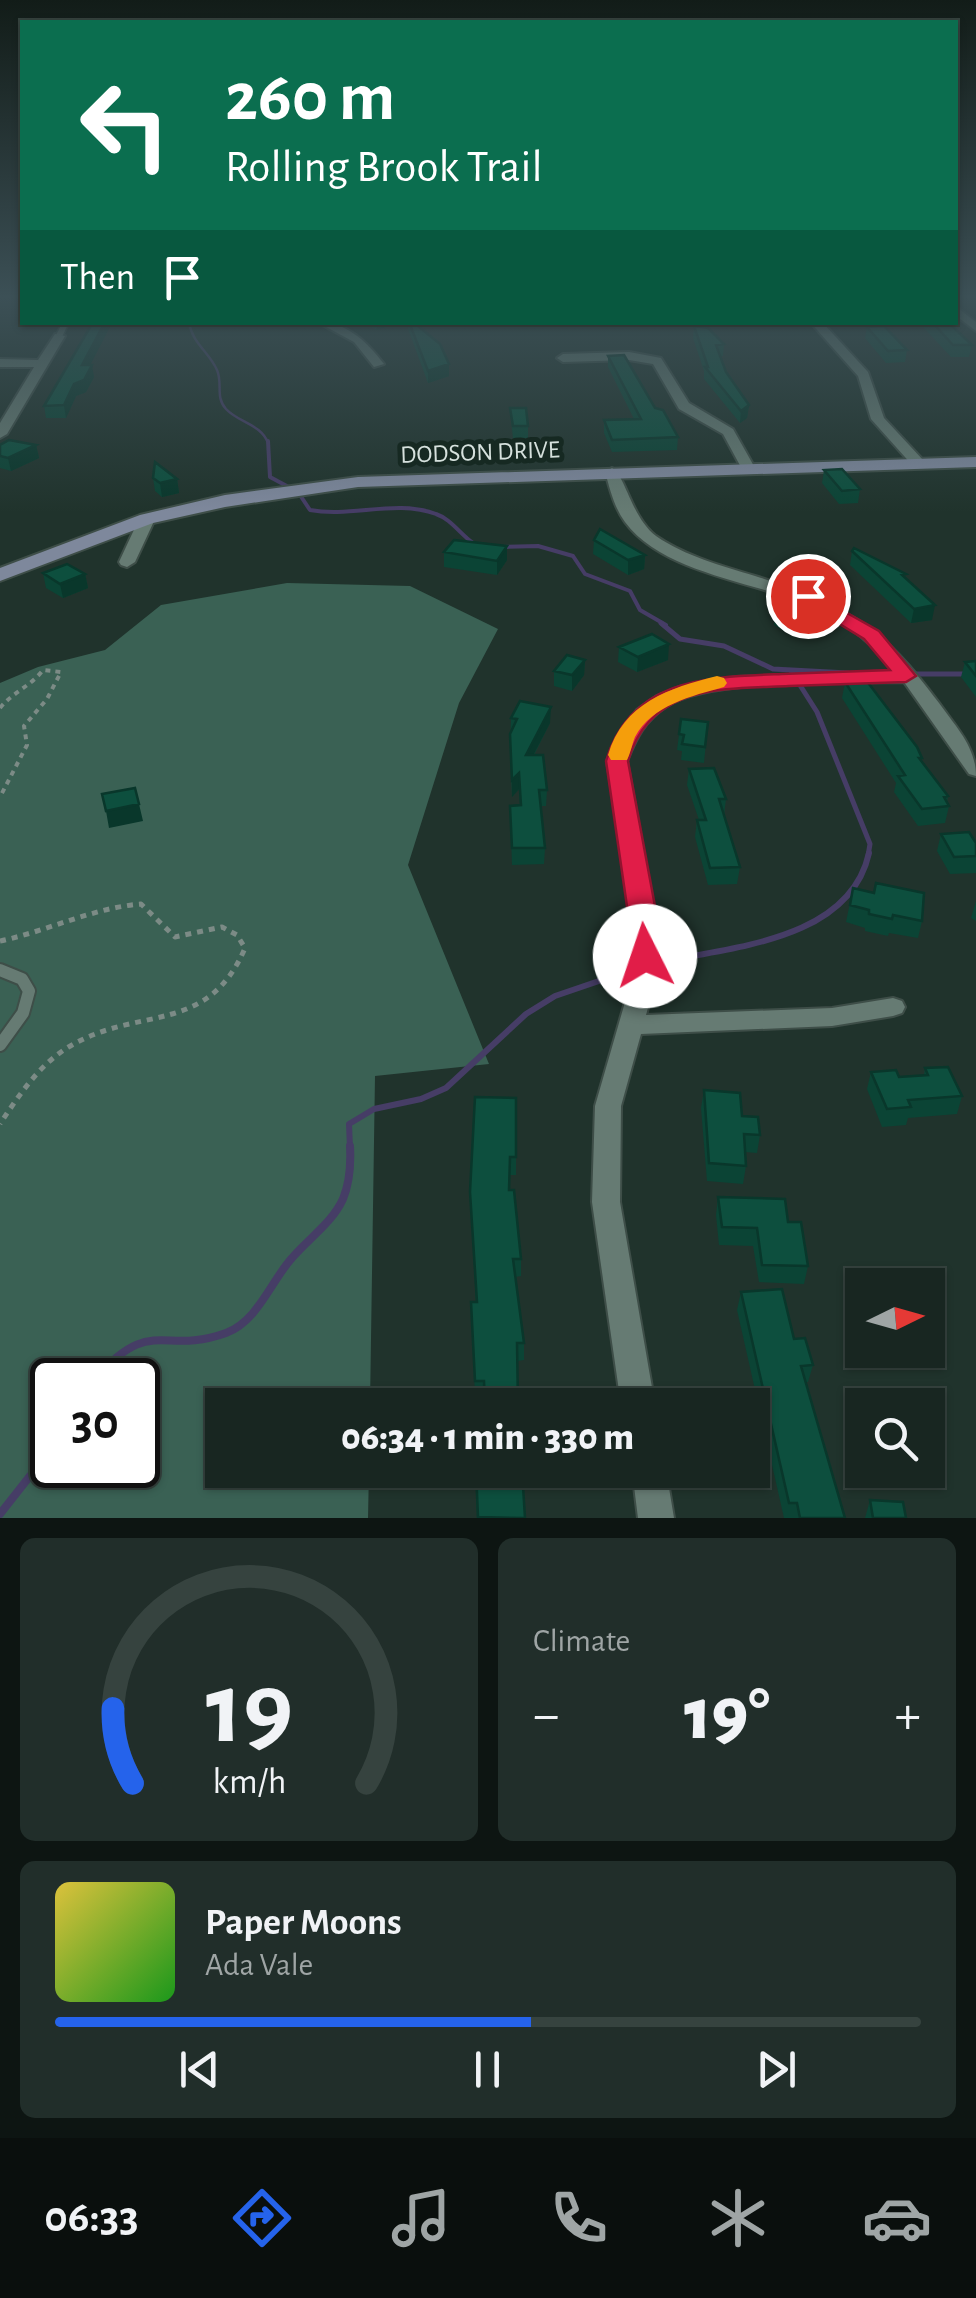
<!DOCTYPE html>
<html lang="en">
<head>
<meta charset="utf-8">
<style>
	:root { --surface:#182621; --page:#212e2a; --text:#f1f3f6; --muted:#9fa5a5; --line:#36433f; --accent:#2563eb }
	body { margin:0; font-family:"Alegreya Sans",sans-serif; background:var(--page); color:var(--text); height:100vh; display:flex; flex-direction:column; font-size:38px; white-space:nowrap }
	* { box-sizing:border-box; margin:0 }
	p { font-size:32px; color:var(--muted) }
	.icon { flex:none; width:55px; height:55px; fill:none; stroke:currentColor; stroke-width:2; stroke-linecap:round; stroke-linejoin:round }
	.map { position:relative; height:1518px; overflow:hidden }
	.sheet { display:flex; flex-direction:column; gap:20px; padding:20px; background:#0d1512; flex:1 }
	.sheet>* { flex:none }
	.guide { position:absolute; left:20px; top:20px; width:938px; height:305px; border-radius:0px; box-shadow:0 2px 8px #0004,0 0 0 2px var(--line); background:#0b6e4f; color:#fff; overflow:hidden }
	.needle { width:65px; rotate:85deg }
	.buttons { position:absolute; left:845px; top:1268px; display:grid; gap:20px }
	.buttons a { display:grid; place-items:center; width:100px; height:100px; border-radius:0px; background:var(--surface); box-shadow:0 2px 8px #0004,0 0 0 2px var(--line); font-size:50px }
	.speed { position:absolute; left:30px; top:1358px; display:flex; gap:20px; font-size:50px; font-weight:700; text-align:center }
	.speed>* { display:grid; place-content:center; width:130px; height:130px; border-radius:50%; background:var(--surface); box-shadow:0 2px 8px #0004,0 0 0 2px var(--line); line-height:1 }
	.speed .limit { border:5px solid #111; border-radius:15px; background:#fff; color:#111 }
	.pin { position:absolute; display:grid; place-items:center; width:85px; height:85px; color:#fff; margin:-42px; border:5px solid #fff; border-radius:50%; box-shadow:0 2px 10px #0007 }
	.me { position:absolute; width:110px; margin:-55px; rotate:356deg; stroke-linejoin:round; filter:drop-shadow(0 0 8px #0008) }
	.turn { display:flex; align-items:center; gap:35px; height:210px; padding:0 40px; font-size:45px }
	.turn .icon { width:130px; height:130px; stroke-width:2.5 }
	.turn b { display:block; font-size:70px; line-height:85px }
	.then { display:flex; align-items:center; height:95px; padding:0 40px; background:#0003; gap:20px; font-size:38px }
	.big { font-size:75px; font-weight:800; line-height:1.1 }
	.sheet .widget { flex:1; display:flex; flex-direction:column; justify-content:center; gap:15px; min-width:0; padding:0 35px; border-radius:15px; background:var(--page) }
	.sheet .dial { align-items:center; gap:0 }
	.dial svg { height:260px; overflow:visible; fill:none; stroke:var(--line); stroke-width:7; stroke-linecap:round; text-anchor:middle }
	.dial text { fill:var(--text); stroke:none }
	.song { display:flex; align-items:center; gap:30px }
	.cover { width:120px; height:120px; border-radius:15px; background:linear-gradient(135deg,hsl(50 70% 55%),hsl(120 70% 35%)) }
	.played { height:10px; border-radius:5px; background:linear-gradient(90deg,var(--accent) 55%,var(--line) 55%) }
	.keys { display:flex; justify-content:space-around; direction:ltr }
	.heat { display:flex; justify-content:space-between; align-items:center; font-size:55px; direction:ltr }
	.sheet .tiles { flex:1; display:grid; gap:20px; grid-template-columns:1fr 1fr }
	.widget:last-child { grid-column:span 2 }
	.trip { position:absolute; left:205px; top:1388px; width:565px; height:100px; border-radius:0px; background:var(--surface); box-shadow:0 2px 8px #0004,0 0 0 2px var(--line); font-weight:800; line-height:100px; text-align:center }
	.menu { display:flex; height:160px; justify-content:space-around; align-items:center; background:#0a0f0d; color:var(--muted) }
	.menu .icon { width:70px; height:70px }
	.menu .current { color:var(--accent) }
	.menu b { font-size:45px; color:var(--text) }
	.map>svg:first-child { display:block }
	.green { fill:#3a6154; fill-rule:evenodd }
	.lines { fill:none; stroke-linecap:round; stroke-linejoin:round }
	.stream-far4 { stroke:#463d66; stroke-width:2.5 }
	.stream-far3 { stroke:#463d66; stroke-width:4 }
	.stream-far2 { stroke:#463d66; stroke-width:5 }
	.stream-far1 { stroke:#463d66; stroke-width:6 }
	.stream { stroke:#463d66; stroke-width:8 }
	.lane-far1-casing { stroke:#3e4e48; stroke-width:9 }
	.lane-casing { stroke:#3e4e48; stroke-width:16 }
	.street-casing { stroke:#3e4e48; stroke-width:4 }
	.secondary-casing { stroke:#3e4e48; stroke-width:4 }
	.path-far1 { stroke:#7c8b86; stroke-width:4; stroke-dasharray:5 5; stroke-linecap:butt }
	.path { stroke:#7c8b86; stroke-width:5; stroke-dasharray:6 6; stroke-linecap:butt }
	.lane-far1 { stroke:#667b73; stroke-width:6 }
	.lane { stroke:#667b73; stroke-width:12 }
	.street { fill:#667b73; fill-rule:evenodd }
	.secondary { fill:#7e889c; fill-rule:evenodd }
	.wall { fill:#0b4435 }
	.shaded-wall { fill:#09372b }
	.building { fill:#0d4f3e; stroke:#09372b; stroke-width:2.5 }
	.route { fill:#e11d48; stroke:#92132f; stroke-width:2.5 }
	.slow { fill:#f59e0b }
	.labels { text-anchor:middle; stroke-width:10; stroke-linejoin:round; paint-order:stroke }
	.far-street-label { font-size:25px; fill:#d6e1dd; stroke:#162922 }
</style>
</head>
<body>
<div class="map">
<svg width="976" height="1518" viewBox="0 0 976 1518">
	<rect width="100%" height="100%" fill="#20332c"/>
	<path class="green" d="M287,583L410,586L498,629L459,703L408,865L489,1064L375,1076L370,1405H222V1470H369L368,1518H0V683L38,667L105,650L161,605ZM52,1380H138V1465H52Z"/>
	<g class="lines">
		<path class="stream-far4" d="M189,322C192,343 209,352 217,370C223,384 215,397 226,409C239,423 261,424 268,443"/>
		<path class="stream-far3" d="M268,441L270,477L298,492L310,510C351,518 396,499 436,514C451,519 460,534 473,543
			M503,547L538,546L573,556L585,574L630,591L640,610L666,625"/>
		<path class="stream-far2" d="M661,623L680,639L724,646L773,669L848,673
			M791,671L817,712L870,844L868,856
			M909,674H976"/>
		<path class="stream-far1" d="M652,964C726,947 849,943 869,853
			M350,1148L349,1124L374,1109L421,1099L446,1088L526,1014L555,996L637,968"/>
		<path class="stream" d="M94,1380C151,1314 162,1356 226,1333C258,1321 271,1281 292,1258C309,1238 332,1223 343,1199C350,1182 351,1164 350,1146
			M0,1514L52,1448"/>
		<g class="lane-far1-casing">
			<path id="lane-far1" d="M59,336L66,322"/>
		</g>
		<g class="lane-casing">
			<path id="lane" d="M0,970L22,979L29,991L23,1013L0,1045"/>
		</g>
		<g class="street-casing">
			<path id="street" d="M955,306L976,322V331L955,315Z
				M317,322C347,322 366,341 384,364L374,367L354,342Z
				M810,322H822L868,372L884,418L923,460V466H913L871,419L858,376Z
				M55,334L65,336L7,434L0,438V423L34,367H0V359L38,360Z
				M629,352L661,358L689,403L733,429L755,468L753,471H743L723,434L679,409L653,364L629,360L563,362L557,358L563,354Z
				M612,468C625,474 631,517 656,536C685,556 722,566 755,576C845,604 883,627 939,703C956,727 976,747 976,776L969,774L904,682C848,683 710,678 667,706C645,720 636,738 627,761L658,933L656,978L646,1015L832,1008L893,998L902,1001L905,1007L902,1013L893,1016L832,1026L641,1034L621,1106L620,1202L655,1405H621L592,1202L595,1106L632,978L634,933L607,761L619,734L637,710L657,696L679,687L736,677L895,671C875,647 853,627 825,612C766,582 666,577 625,522C614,507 610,489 605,472Z
				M147,514L155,519L135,562L127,567L121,565L119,562L139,519Z
				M632,1470H666L674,1518H638Z"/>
		</g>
		<g class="secondary-casing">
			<path id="secondary" d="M976,457V467L358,487L225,507L153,523L0,581V568L140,515L225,495L358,477Z"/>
		</g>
		<path class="path-far1" d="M0,708C13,692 31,686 43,670L61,672L47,699L24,726L27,745L0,797"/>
		<path class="path" d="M0,941C48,931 92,908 141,904L175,937L222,927L237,935L245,948C208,1035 140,1006 72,1045C41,1062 19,1095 0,1124"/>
		<use href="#lane-far1" class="lane-far1"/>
		<use href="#lane" class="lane"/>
		<use href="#street" class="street"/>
		<use href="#secondary" class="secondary"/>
	</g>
	<path class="wall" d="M112,322L90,365L94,377L86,392L76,396L66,418H46L44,406Z
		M361,322H403L377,330Z
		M407,322H409L449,376L428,383L408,329Z
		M924,322H948L972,345L969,357H951L923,327Z
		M694,326L724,344L723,356H720L726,372L749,405L747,418L740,423L704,379V371L693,338Z
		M867,327L907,350L905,362L886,363L865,338Z
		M608,356L655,408L678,437L677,450L612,452L604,433V420L634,419L608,367Z
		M510,408L528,426V438L513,439Z
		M0,445H36L39,458L11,471L0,468Z
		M824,470L860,489L858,503L839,504L822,483Z
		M153,478L177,479L179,493L162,497L155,491Z
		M594,540L645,555L644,569L628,575L593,554Z
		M852,551L905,578L932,620L911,623L850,565Z
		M444,552L507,560L497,575L444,567Z
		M43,573L85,574L88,588L63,598L46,588Z
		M776,610L808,627L791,635L774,625Z
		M619,647L668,660L637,672L618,662Z
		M585,660L584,675L572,691L554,686V671Z
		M976,661V697L961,677L965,662Z
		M845,682L922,758L921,761L948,796L947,802L949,806L945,823L918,826L894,792L896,783L842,698Z
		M511,718L550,723L534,755L547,790L546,806H541L545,848L544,864L512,865L510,806L520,805L519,789L512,797L510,750Z
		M681,719L708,722L704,763L681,760L682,751L677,750Z
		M689,769L726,799L724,815L740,867L737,884L708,885L695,837L697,820H699L687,785Z
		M941,834L976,843V873L950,874L937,851Z
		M853,888L922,921L918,938L889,933L888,936L865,931V928L846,922Z
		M976,901V921L971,918Z
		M925,1068L962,1096L957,1114L908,1118L906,1125L882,1127L867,1089L871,1072L899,1077L924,1075Z
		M704,1090L742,1116L760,1135L757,1153L745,1152L746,1166L743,1184L707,1181L701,1108Z
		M516,1098V1175H510L509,1190L521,1259V1276L515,1277L524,1343V1360L517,1361L518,1405H484V1398H475L472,1320L476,1302L470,1192Z
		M718,1197L788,1222L808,1266L804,1284L759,1282L753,1246L719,1245L716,1215Z
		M741,1292L794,1339L813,1365L808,1382H806L845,1518H784L737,1310Z
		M475,1470H530L529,1487H523L525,1518H477Z
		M870,1500L906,1518H865Z"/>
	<path class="shaded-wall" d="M105,322L112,323L84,377L82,365Z
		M376,322H403L377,330Z
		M449,364V376L428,383V371Z
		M92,365L94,377L86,392L76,396L66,418L64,405L74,384Z
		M749,405L747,418L740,423L741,411Z
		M36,445L39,458L11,471L8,458Z
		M177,479L179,493L162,497L160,483Z
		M507,546V560L497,575V561Z
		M645,555L644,569L628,575V560Z
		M85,574L88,588L63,598L60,584Z
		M935,605L932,620L911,623L914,609Z
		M810,612L808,627L791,635L794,620Z
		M669,644L668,660L637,672L638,657Z
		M585,660L584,675L572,691V675Z
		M551,707L550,723L525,771L526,755Z
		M519,773V789L512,797V780Z
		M139,804L143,821L109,828L106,811Z"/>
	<path class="building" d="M93,322H105L82,365H92L84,380L74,384L64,405L44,406Z
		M409,322H413L440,344L449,364L428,371Z
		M932,322H948L972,345H953Z
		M694,326L708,328L724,344L716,345L726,372L749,405L741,411L705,367H708Z
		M884,326L907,350L888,351L867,327Z
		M624,355L655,408L663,410L678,437L612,440L604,420L641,419L608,356Z
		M510,408H526L528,426H513Z
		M9,440L36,445L8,458L0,456V445Z
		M155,462L177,479L160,483L153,478Z
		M842,469L860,489L842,491L824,470Z
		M600,529L645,555L628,560L594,540Z
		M454,540L507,546L497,561L444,552Z
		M854,548L906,574L902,575L935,605L914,609L852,551Z
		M67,564L85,574L60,584L43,573Z
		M792,603L810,612L794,620L776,610Z
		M652,634L669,644L638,657L619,647Z
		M567,655L585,660L572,675L554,671Z
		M976,661V676L965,662Z
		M866,680L917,747L922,758H919L948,796L944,797L949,806L922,809L898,776L905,775L845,682Z
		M520,701L551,707L526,755H543L547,790H539L545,848H512L510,806L521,805L519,773L512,780L510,734L517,719L511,718Z
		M681,719L708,722L705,747L682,744L684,735L679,734Z
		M714,768L726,799H719L740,867L710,868L697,820H706L689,769Z
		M135,788L139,804L106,811L102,794Z
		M969,832L976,843V856L954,857L941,834Z
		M876,883L924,893L922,921L893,915L892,919L869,914V910L850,905L853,888L874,893Z
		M948,1067L962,1096L908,1100L911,1107L887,1109L871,1072L896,1070L899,1077L928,1075L925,1068Z
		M704,1090L740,1093L742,1116L758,1117L760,1135L744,1134L746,1166L709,1163Z
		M475,1097L516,1098V1157H510L509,1190H514L521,1259H513L524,1343H517L518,1405H485L484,1381H475L471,1302H477L470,1192Z
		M718,1197L785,1199L788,1222H801L808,1266L762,1265L757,1228L722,1227Z
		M782,1289L794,1339L805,1338L813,1365L801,1366L845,1518H800L797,1503H789L741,1292Z
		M476,1470H522L525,1518L478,1517Z
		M870,1500L903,1502L906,1518H873Z"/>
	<linearGradient id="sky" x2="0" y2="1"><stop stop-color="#121c18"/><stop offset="0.58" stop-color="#3c5056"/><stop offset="1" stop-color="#3c5056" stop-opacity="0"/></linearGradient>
	<rect width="976" height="512" fill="url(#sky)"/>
	<path class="route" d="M808,591L879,631L916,676L906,682C867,683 828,685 789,686C723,689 650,684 628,761L660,933L655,962H635L606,761C631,677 708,677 782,674C818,673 854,671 890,670L864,639L802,601L799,596Z"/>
	<path class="slow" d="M717,676L724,678L727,683L724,687C692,696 652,705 635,737C632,744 631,752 627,760H611L608,755C623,703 669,688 717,676Z"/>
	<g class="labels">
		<g class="far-street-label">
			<text transform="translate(480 451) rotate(-2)" y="9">DODSON DRIVE</text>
		</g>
	</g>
</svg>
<div class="buttons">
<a><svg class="needle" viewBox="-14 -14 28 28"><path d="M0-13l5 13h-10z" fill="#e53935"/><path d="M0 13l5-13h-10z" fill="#9fa5a5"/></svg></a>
<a><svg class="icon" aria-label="search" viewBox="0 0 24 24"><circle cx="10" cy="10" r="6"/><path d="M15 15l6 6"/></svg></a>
</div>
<div class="speed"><div class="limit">30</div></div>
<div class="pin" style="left:808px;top:596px;background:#d93025"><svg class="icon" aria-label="arrive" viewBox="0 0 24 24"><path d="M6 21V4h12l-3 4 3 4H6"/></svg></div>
<svg class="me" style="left:645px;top:956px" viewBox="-20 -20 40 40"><circle r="19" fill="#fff"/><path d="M0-13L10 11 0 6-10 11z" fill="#e11d48"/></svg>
<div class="trip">06:34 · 1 min · 330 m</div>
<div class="guide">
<div class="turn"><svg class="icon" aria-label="left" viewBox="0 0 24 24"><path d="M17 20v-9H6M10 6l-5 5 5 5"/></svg><div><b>260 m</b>Rolling Brook Trail</div></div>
<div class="then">Then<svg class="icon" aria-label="arrive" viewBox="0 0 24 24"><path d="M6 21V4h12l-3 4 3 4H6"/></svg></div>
</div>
</div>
<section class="sheet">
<div class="tiles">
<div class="widget dial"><svg viewBox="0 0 100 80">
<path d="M14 69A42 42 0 1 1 86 69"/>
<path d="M14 69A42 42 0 0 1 8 46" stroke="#2563eb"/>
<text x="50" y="56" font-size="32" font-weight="700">19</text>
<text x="50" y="72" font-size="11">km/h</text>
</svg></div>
<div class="widget"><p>Climate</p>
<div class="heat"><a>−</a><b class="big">19°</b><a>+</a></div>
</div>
<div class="widget">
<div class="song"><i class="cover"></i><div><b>Paper Moons</b><p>Ada Vale</p></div></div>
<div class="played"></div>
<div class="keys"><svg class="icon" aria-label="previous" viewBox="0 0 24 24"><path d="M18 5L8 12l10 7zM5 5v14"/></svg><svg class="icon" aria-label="pause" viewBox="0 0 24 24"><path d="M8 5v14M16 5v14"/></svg><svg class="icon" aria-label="next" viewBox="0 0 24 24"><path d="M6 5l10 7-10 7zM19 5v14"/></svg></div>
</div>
</div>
</section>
<nav class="menu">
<b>06:33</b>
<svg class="icon current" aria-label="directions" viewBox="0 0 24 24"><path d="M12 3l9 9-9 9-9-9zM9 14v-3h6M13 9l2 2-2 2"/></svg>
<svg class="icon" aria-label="music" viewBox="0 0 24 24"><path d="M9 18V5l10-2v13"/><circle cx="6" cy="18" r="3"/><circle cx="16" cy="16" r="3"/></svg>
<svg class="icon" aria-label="phone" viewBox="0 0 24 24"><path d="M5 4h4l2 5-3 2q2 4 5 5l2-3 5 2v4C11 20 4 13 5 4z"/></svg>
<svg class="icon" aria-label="climate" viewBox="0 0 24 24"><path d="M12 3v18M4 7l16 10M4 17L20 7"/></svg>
<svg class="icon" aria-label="car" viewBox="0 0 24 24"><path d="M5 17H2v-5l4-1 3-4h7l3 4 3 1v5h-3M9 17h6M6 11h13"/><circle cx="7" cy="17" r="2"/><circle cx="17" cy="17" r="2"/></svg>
</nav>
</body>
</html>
